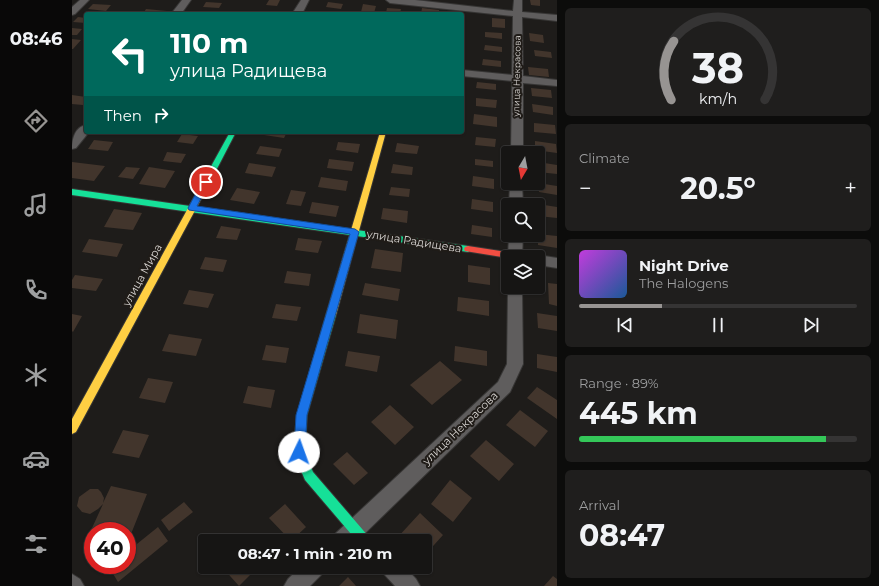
<!DOCTYPE html>
<html lang="en">
<head>
<meta charset="utf-8">
<style>
	:root { --surface:#161514; --page:#1f1e1d; --text:#f1f3f6; --muted:#9e9fa0; --line:#353434; --accent:#979492 }
	body { margin:0; font-family:Montserrat,sans-serif; background:var(--page); color:var(--text); height:100vh; display:flex; flex-direction:column; font-size:15px; white-space:nowrap }
	* { box-sizing:border-box; margin:0 }
	p { font-size:13px; color:var(--muted) }
	.icon { flex:none; width:22px; height:22px; fill:none; stroke:currentColor; stroke-width:2; stroke-linecap:round; stroke-linejoin:round }
	.map { position:relative; flex:1; overflow:hidden }
	.panel { display:flex; flex-direction:column; gap:8px; padding:8px; background:#0c0c0b; width:322px }
	.panel>* { flex:none }
	.guide { position:absolute; left:12px; top:12px; width:380px; height:122px; border-radius:4px; box-shadow:0 1px 3px #0004,0 0 0 1px var(--line); background:#00695c; color:#fff; overflow:hidden }
	.needle { width:26px; rotate:190deg }
	.tools { position:absolute; left:429px; top:146px; display:grid; gap:8px }
	.tools a { display:grid; place-items:center; width:44px; height:44px; border-radius:4px; background:var(--surface); box-shadow:0 1px 3px #0004,0 0 0 1px var(--line); font-size:20px }
	.speed { position:absolute; left:12px; top:522px; display:flex; gap:8px; font-size:20px; font-weight:700; text-align:center }
	.speed>* { display:grid; place-content:center; width:52px; height:52px; border-radius:50%; background:var(--surface); box-shadow:0 1px 3px #0004,0 0 0 1px var(--line); line-height:1 }
	.speed .limit { border:6px solid #d22; background:#fff; color:#111 }
	.pin { position:absolute; display:grid; place-items:center; width:34px; height:34px; color:#fff; margin:-17px; border:2px solid #fff; border-radius:50%; box-shadow:0 1px 4px #0007 }
	.me { position:absolute; width:44px; margin:-22px; rotate:3deg; stroke-linejoin:round; filter:drop-shadow(0 0 3px #0008) }
	.turn { display:flex; align-items:center; gap:14px; height:84px; padding:0 20px; font-size:18px }
	.turn .icon { width:52px; height:52px; stroke-width:2.5 }
	.turn b { display:block; font-size:28px; line-height:34px }
	.then { display:flex; align-items:center; height:38px; padding:0 20px; background:#0003; gap:8px; font-size:15px }
	.big { font-size:30px; font-weight:700; line-height:1.1 }
	.panel .widget { flex:1; display:flex; flex-direction:column; justify-content:center; gap:6px; min-width:0; padding:0 14px; border-radius:6px; background:var(--page) }
	.panel .dial { align-items:center; gap:0 }
	.dial svg { height:104px; overflow:visible; fill:none; stroke:var(--line); stroke-width:7; stroke-linecap:round; text-anchor:middle }
	.dial text { fill:var(--text); stroke:none }
	.song { display:flex; align-items:center; gap:12px }
	.cover { width:48px; height:48px; border-radius:6px; background:linear-gradient(135deg,hsl(290 70% 55%),hsl(210 70% 35%)) }
	.played { height:4px; border-radius:2px; background:linear-gradient(90deg,var(--accent) 30%,var(--line) 30%) }
	.keys { display:flex; justify-content:space-around; direction:ltr }
	.heat { display:flex; justify-content:space-between; align-items:center; font-size:22px; direction:ltr }
	.charge { height:6px; border-radius:3px; background:linear-gradient(90deg,#34c759 89%,var(--line) 0) }
	.trip { position:absolute; left:126px; top:534px; width:234px; height:40px; border-radius:4px; background:var(--surface); box-shadow:0 1px 3px #0004,0 0 0 1px var(--line); font-weight:700; line-height:40px; text-align:center }
	main { display:flex; flex:1; min-height:0 }
	.menu { display:flex; flex-direction:column; width:72px; justify-content:space-around; align-items:center; background:#090808; color:var(--muted) }
	.menu .icon { width:28px; height:28px }
	.menu .current { color:var(--accent) }
	.menu b { font-size:18px; color:var(--text) }
	.map>svg:first-child { display:block }
	.building { fill:#42352c }
	.lines { fill:none; stroke-linecap:round; stroke-linejoin:round }
	.street-casing { stroke:#373635; stroke-width:2 }
	.fast-casing { stroke:#373635; stroke-width:2 }
	.slow-casing { stroke:#373635; stroke-width:2 }
	.jam-casing { stroke:#373635; stroke-width:2 }
	.street { fill:#5f5d5d; fill-rule:evenodd }
	.fast { fill:#16e098; fill-rule:evenodd }
	.slow { fill:#ffcf43; fill-rule:evenodd }
	.jam { fill:#f24e42; fill-rule:evenodd }
	.route { fill:#1a73e8; stroke:#114b97 }
	.labels { text-anchor:middle; stroke-width:4; stroke-linejoin:round; paint-order:stroke }
	.far-street-label { font-size:9px; fill:#d8d5d2; stroke:#201c18 }
	.street-label { font-size:11px; fill:#d8d5d2; stroke:#201c18 }
</style>
</head>
<body>
<main>
<nav class="menu">
<b>08:46</b>
<svg class="icon current" aria-label="directions" viewBox="0 0 24 24"><path d="M12 3l9 9-9 9-9-9zM9 14v-3h6M13 9l2 2-2 2"/></svg>
<svg class="icon" aria-label="music" viewBox="0 0 24 24"><path d="M9 18V5l10-2v13"/><circle cx="6" cy="18" r="3"/><circle cx="16" cy="16" r="3"/></svg>
<svg class="icon" aria-label="phone" viewBox="0 0 24 24"><path d="M5 4h4l2 5-3 2q2 4 5 5l2-3 5 2v4C11 20 4 13 5 4z"/></svg>
<svg class="icon" aria-label="climate" viewBox="0 0 24 24"><path d="M12 3v18M4 7l16 10M4 17L20 7"/></svg>
<svg class="icon" aria-label="car" viewBox="0 0 24 24"><path d="M5 17H2v-5l4-1 3-4h7l3 4 3 1v5h-3M9 17h6M6 11h13"/><circle cx="7" cy="17" r="2"/><circle cx="17" cy="17" r="2"/></svg>
<svg class="icon" aria-label="filters" viewBox="0 0 24 24"><path d="M4 7h16M4 17h16"/><circle cx="9" cy="7" r="2"/><circle cx="15" cy="17" r="2"/></svg>
</nav>
<div class="map">
<svg width="485" height="586" viewBox="0 0 485 586">
	<rect width="100%" height="100%" fill="#1e1c1a"/>
	<path class="building" d="M197,0H208L205,6L194,5Z
		M458,0H468V6L459,5Z
		M134,2L150,3L147,8L131,7Z
		M256,2L271,4L269,9L254,7Z
		M21,4L39,5L34,11L16,9Z
		M291,4L304,6L302,13L289,12Z
		M315,8L329,9L328,14L314,13Z
		M350,8L367,10V14H349Z
		M74,9L95,11L92,14H71Z
		M6,17L14,18V23L1,22Z
		M420,18L433,19V28L420,27Z
		M0,28L10,29L5,35H0Z
		M413,32L430,33V39L413,37Z
		M457,33L471,35L472,43L458,41Z
		M0,39L9,40L1,49H0Z
		M413,45L430,47V52L412,50Z
		M462,50L479,52L480,58L463,56Z
		M411,59L429,61V67L410,65Z
		M456,67L476,69L477,77L457,75Z
		M405,82L424,84V90L404,88Z
		M459,88L479,90L480,98L460,96Z
		M0,95L14,97V102L11,105L0,104Z
		M404,98L425,100L424,108L404,106Z
		M460,104L481,107V115L461,112Z
		M402,114L425,117V127L401,124Z
		M462,123L483,125L484,134L462,132Z
		M194,132H215L212,138L192,135Z
		M269,132H292L291,135Z
		M110,134L126,136L121,144L105,142Z
		M404,137L424,139L423,147L403,145Z
		M22,140L41,142L36,151L16,149Z
		M463,141L484,144L485,153L463,150Z
		M266,142L288,144L286,153L264,150Z
		M325,143L347,146L345,154L323,152Z
		M188,146L210,149L207,157L184,154Z
		M95,152L114,154L109,163L91,161Z
		M257,159L282,162L280,171L255,168Z
		M403,159L421,161V167L403,165Z
		M0,162L33,166L22,181L0,178Z
		M466,162L485,165V174L466,172Z
		M177,163L204,167L200,177L173,173Z
		M321,164L341,167L340,175L319,173Z
		M54,167L68,168L61,179L46,177Z
		M77,167L103,171L93,188L67,184Z
		M401,176L422,179V189L400,186Z
		M249,177L276,181L274,191L246,187Z
		M466,183L485,186V195L467,192Z
		M319,187L338,189L337,197L317,195Z
		M165,188L188,192L182,204L158,200Z
		M219,190L234,192L229,206L214,204Z
		M400,199L421,202V212L399,209Z
		M240,202L267,206L264,217L237,213Z
		M466,204L485,207V218L466,216Z
		M311,208L336,211L335,223L309,219Z
		M42,209L70,213L61,230L32,227Z
		M400,225L420,228V237L399,234Z
		M149,226L169,229L165,240L144,238Z
		M466,234L485,236V248L466,245Z
		M226,238L250,241L246,253L223,250Z
		M17,239L51,244L45,257L10,252Z
		M303,249L331,253L329,272L299,268Z
		M133,257L155,260L151,272L128,269Z
		M396,265L418,268V285L396,282Z
		M215,271L239,274L237,286L212,283Z
		M3,275L31,279L24,291L0,288V280Z
		M293,283L328,289L326,301L290,295Z
		M476,283L485,284V306L477,304Z
		M117,290L142,294L136,308L111,304Z
		M386,297L417,301V316L385,311Z
		M204,304L229,307L225,321L200,318Z
		M465,313L485,316V331L466,328Z
		M0,314L10,316L1,332L0,331Z
		M288,314L326,320L324,339L285,333Z
		M97,334L130,339L124,356L90,351Z
		M194,345L217,348L214,363L190,360Z
		M383,346L415,351V366L382,361Z
		M276,351L308,356L305,372L273,366Z
		M465,354L485,357V372L465,368Z
		M368,361L390,380L360,405L338,385Z
		M76,378L101,382L93,403L67,398Z
		M176,386L203,390L199,408L171,403Z
		M465,387L485,400V419L455,398Z
		M318,405L342,427L323,445L299,422Z
		M448,410L476,431L463,447L434,425Z
		M51,430L77,435L67,458L40,453Z
		M414,440L442,464L427,481L398,456Z
		M275,452L296,473L282,485L261,464Z
		M378,480L400,498L381,522L359,504Z
		M39,486L75,494L55,544V531H21V540L15,539L31,504L26,509L18,514L10,512L5,506L7,497L18,489H26L29,492L32,498L31,503Z
		M112,502L121,512L97,531L89,520Z
		M213,504L234,527L219,541L197,518Z
		M348,513L371,535L353,555V541H328L325,538Z
		M86,527L96,541L46,582L37,567L39,565H55V552Z
		M150,567H180L183,570L167,586Z
		M481,576L485,579V586H472Z
		M276,577L284,586H267Z"/>
	<g class="lines">
		<g class="street-casing">
			<path id="street" d="M8,0H17L3,14L0,15V7Z
				M110,0H119L109,14H99Z
				M229,0H237L230,14H220Z
				M314,0H343L441,11L442,0H450V12L485,15V21L450,17L451,76L485,80V86L451,83V153H439L440,81L390,76V70L440,75L441,16L318,3Z
				M14,125V132H17L4,148L0,149C0,139 3,127 14,125Z
				M438,183H450L451,205H437Z
				M437,235H451L450,257H436Z
				M466,255L485,258V268L466,265V257H461Z
				M436,286L450,287L451,364L438,392L285,541H260L263,534L426,382L435,364Z
				M228,567H253L250,574L238,586H212L216,579Z
				M309,567H333L344,579L348,586H323L312,574Z
				M0,574L8,579L12,586H0Z"/>
		</g>
		<g class="fast-casing">
			<path id="fast" d="M158,132H164L134,190L133,192H127L126,190Z
				M0,189L396,246L400,249L396,252L0,195Z
				M259,311L262,312L264,315L235,415L233,452L241,472L297,537L299,541H285L233,480L221,452L225,415L254,315L256,312Z"/>
		</g>
		<g class="slow-casing">
			<path id="slow" d="M308,132H314L264,315L262,318H256L254,315Z
				M130,187L134,190L4,432L0,434V419L126,190Z"/>
		</g>
		<g class="jam-casing">
			<path id="jam" d="M396,246L447,254L451,257H436V258L393,251L392,249L393,247Z"/>
		</g>
		<use href="#street" class="street"/>
		<use href="#fast" class="fast"/>
		<use href="#slow" class="slow"/>
		<use href="#jam" class="jam"/>
	</g>
	<path class="route" d="M134,180L138,182L125,206L283,229L287,232L235,415L233,452L231,456L227,458L223,456L222,452L224,415L278,234L117,210L116,208L130,182Z"/>
	<g class="labels">
		<g class="far-street-label">
			<text transform="translate(445 76) rotate(-89)" y="3">улица Некрасова</text>
		</g>
		<g class="street-label">
			<text transform="translate(342 241) rotate(9)" y="4">улица Радищева</text>
			<text transform="translate(70 275) rotate(-61)" y="4">улица Мира</text>
			<text transform="translate(388 428) rotate(-44)" y="4">улица Некрасова</text>
		</g>
	</g>
</svg>
<div class="tools">
<a><svg class="needle" viewBox="-14 -14 28 28"><path d="M0-13l5 13h-10z" fill="#e53935"/><path d="M0 13l5-13h-10z" fill="#9e9fa0"/></svg></a>
<a><svg class="icon" aria-label="search" viewBox="0 0 24 24"><circle cx="10" cy="10" r="6"/><path d="M15 15l6 6"/></svg></a>
<a><svg class="icon" aria-label="layers" viewBox="0 0 24 24"><path d="M12 4l9 5-9 5-9-5zM3 14l9 5 9-5"/></svg></a>
</div>
<div class="speed"><div class="limit">40</div></div>
<div class="pin" style="left:134px;top:182px;background:#d93025"><svg class="icon" aria-label="arrive" viewBox="0 0 24 24"><path d="M6 21V4h12l-3 4 3 4H6"/></svg></div>
<svg class="me" style="left:227px;top:452px" viewBox="-20 -20 40 40"><circle r="19" fill="#fff"/><path d="M0-13L10 11 0 6-10 11z" fill="#1a73e8"/></svg>
<div class="trip">08:47 · 1 min · 210 m</div>
<div class="guide">
<div class="turn"><svg class="icon" aria-label="left" viewBox="0 0 24 24"><path d="M17 20v-9H6M10 6l-5 5 5 5"/></svg><div><b>110 m</b>улица Радищева</div></div>
<div class="then">Then<svg class="icon" aria-label="right" viewBox="0 0 24 24"><path d="M7 20v-9h11M14 6l5 5-5 5"/></svg></div>
</div>
</div>
<section class="panel">
<div class="widget dial"><svg viewBox="0 0 100 80">
<path d="M14 69A42 42 0 1 1 86 69"/>
<path d="M14 69A42 42 0 0 1 16 24" stroke="#979492"/>
<text x="50" y="56" font-size="32" font-weight="700">38</text>
<text x="50" y="72" font-size="11">km/h</text>
</svg></div>
<div class="widget"><p>Climate</p>
<div class="heat"><a>−</a><b class="big">20.5°</b><a>+</a></div>
</div>
<div class="widget">
<div class="song"><i class="cover"></i><div><b>Night Drive</b><p>The Halogens</p></div></div>
<div class="played"></div>
<div class="keys"><svg class="icon" aria-label="previous" viewBox="0 0 24 24"><path d="M18 5L8 12l10 7zM5 5v14"/></svg><svg class="icon" aria-label="pause" viewBox="0 0 24 24"><path d="M8 5v14M16 5v14"/></svg><svg class="icon" aria-label="next" viewBox="0 0 24 24"><path d="M6 5l10 7-10 7zM19 5v14"/></svg></div>
</div>
<div class="widget"><p>Range · 89%</p><b class="big">445 km</b><div class="charge"></div></div>
<div class="widget"><p>Arrival</p><b class="big">08:47</b></div>
</section>
</main>
</body>
</html>
